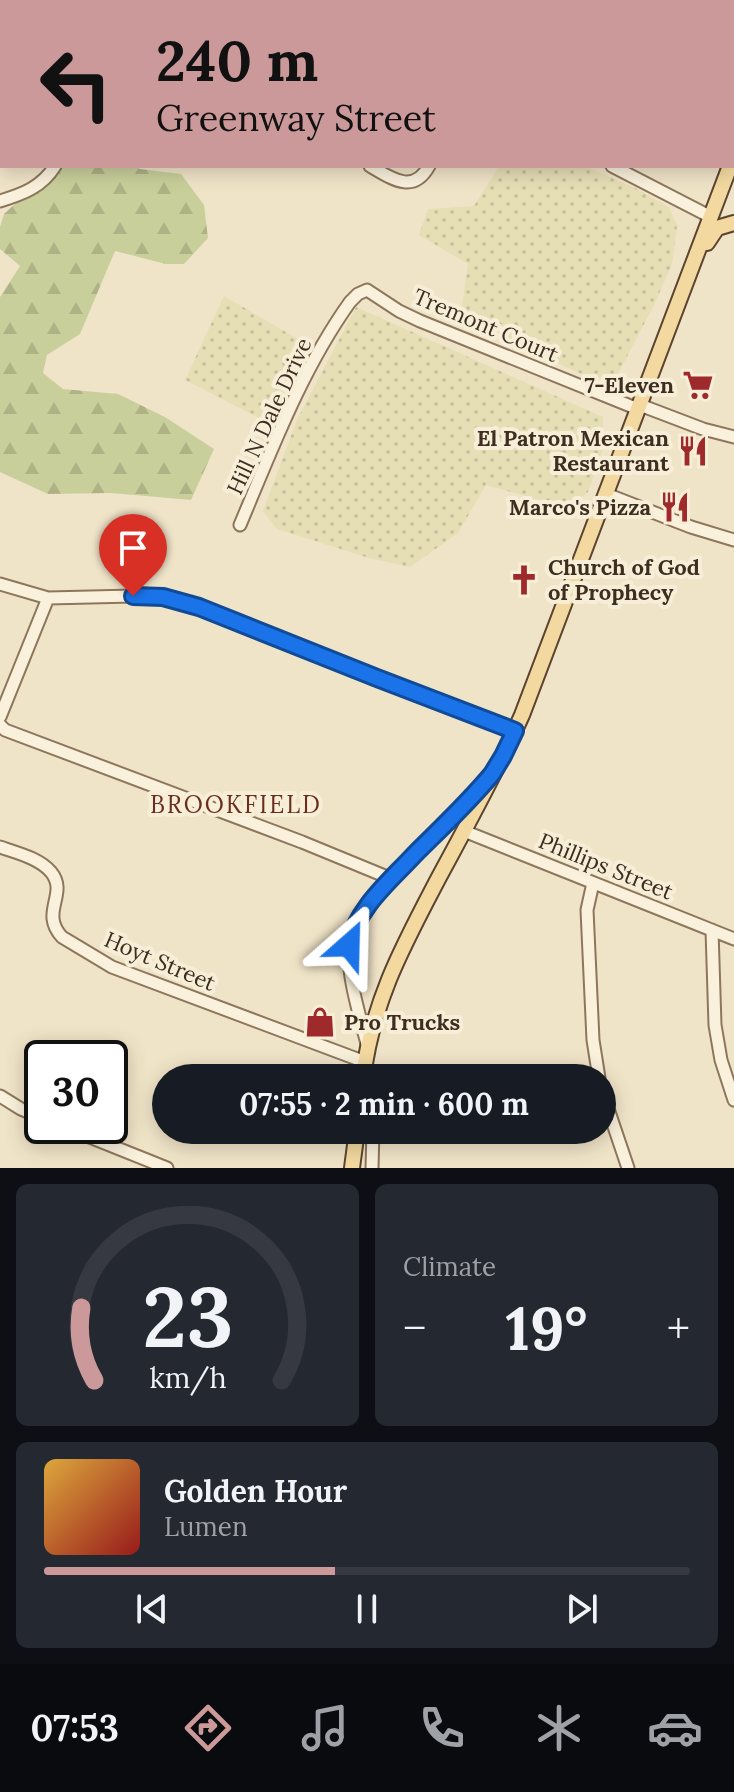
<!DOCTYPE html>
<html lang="en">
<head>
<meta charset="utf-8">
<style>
	:root { --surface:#171b24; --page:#242831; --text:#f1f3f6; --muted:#9ea1a6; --line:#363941; --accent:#cc999b }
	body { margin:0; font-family:Lora,serif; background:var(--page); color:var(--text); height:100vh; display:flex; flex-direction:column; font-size:30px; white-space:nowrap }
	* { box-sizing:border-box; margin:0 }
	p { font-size:26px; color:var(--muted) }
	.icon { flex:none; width:44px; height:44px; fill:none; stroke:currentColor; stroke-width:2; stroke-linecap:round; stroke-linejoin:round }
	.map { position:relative; height:1168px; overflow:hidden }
	.side { display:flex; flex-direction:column; gap:16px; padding:16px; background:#0d0f14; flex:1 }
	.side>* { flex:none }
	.guide { position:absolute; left:0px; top:0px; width:734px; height:168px; box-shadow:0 4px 20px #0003; background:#cc999b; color:#111; overflow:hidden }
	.speed { position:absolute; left:24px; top:1040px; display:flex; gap:16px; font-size:40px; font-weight:700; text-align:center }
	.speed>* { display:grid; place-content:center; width:104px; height:104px; border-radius:50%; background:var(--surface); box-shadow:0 4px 20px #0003; line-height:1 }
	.speed .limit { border:4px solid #111; border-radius:12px; background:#fff; color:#111 }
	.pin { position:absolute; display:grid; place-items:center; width:68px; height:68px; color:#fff; margin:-82px -34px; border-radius:50% 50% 50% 0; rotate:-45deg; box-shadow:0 0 8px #0007 }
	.pin .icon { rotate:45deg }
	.me { position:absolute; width:88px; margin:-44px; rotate:25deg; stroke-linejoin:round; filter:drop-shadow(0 0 6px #0008) }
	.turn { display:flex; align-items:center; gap:28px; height:168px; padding:0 24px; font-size:36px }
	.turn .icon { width:104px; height:104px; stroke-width:2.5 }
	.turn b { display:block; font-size:56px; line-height:68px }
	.big { font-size:60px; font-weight:800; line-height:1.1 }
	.side .widget { flex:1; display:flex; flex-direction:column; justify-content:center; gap:12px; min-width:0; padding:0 28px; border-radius:12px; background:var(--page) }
	.side .dial { align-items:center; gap:0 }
	.dial svg { height:208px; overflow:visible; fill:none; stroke:var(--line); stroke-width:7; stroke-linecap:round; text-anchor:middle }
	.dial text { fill:var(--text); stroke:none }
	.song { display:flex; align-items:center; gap:24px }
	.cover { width:96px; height:96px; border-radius:12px; background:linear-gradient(135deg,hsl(40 70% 55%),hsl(0 70% 35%)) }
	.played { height:8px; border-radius:4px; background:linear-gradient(90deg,var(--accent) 45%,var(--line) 45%) }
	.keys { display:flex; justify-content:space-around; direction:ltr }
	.heat { display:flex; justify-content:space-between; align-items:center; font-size:44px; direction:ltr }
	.side .tiles { flex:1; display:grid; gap:16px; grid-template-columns:1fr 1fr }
	.widget:last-child { grid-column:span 2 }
	.trip { position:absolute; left:152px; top:1064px; width:464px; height:80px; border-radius:40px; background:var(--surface); box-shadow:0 4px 20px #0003; font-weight:800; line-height:80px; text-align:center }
	.menu { display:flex; height:128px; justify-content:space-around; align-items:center; background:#090b0e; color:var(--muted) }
	.menu .icon { width:56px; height:56px }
	.menu .on { color:var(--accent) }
	.menu b { font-size:36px; color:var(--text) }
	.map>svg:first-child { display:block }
	.farmland { fill:url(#farmland-dots) }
	.forest { fill:url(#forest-firs) }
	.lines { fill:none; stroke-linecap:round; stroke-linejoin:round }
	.minor-casing { stroke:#8d765c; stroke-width:15 }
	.major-casing { stroke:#5b4430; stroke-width:18 }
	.minor { stroke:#faf1dc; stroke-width:11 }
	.major { stroke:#f3d9a0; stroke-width:14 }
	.route-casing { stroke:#114b97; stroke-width:20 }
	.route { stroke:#1a73e8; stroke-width:14 }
	.labels { text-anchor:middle; stroke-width:8; stroke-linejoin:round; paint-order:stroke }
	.street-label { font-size:22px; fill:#3d2e20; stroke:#f7eed8 }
	.poi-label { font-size:22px; font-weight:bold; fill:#3d2e20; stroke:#f7eed8; text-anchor:end }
	.neighbourhood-label { font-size:24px; letter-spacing:2px; fill:#6b2e1e; stroke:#f7eed8 }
</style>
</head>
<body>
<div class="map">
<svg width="734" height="1168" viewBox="0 0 734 1168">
	<defs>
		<pattern id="farmland-dots" width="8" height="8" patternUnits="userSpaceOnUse" patternTransform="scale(2)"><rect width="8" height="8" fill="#e6deb5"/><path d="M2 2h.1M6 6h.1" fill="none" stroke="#c6bf9b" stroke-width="1.8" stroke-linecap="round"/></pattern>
		<pattern id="forest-firs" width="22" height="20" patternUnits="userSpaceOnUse" patternTransform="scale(2)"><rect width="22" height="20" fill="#c9cf9b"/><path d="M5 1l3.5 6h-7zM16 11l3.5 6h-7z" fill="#aeb285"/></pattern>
	</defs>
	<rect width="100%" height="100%" fill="#f0e4c8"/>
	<path class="farmland" d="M499,166H585L637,189L669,207L677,226L672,264L655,303L618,374L593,379L460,320L468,264L419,235L428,209L474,206Z
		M224,296L310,346L273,425L185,380Z
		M356,307L603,417V449L588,492L568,508L486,485L458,533L410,567L369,558L277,529L263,511L296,422Z"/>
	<path class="forest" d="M57,166H134L140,169L181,174L204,205L208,238L184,264H166L115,251L80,334L47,355L43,373L63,389L118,394L165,417L214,449L191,500L111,493L48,494L0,472V297L20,266L0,249V227L4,214Z"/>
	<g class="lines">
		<g class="minor-casing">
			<path id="minor" d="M109,0V2
				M222,0L223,2
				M346,0L347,2
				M486,0V2
				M18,2L19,0
				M0,33L2,29
				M0,90L2,92
				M370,166C391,178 413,195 429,166
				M612,166L711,217
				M0,201C23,194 42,187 55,166
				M640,405L703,429L734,437
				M606,494L691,527L734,540
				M240,525C272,449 302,369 350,302L358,294L367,290L399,311L420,321L638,409
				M0,584L48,598L133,596L163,597L199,607L377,678L515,731
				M0,717L48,598
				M0,725L5,730L302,842L392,879
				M464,831L734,939
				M0,847C17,853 39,858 51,872C69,894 39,912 62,937L112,967L365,1062
				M593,883L587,910L593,1040L599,1078
				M712,930L715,1025L721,1060L734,1100
				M367,1044C360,1017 345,969 350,942C356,908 396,874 419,850C442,827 465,804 487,779
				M602,1091L628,1168
				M0,1096L21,1109L42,1118
				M62,1126L167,1168
				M372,1168L373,1130"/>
		</g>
		<g class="major-casing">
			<path id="major" d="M707,243L717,228L734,223
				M363,1078C372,1002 403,946 438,879C467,825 497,771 522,715L730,166
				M352,1168L357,1130"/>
		</g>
		<use href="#minor" class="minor"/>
		<use href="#major" class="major"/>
	</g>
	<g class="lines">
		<g class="route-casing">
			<path id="route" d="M133,596L163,597L199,607L377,678L515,731L503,756L492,774C468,803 440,829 414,855C390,881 356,909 349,945"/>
		</g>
		<use href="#route" class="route"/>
	</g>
	<defs>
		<g id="supermarket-bare" transform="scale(2.4)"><path d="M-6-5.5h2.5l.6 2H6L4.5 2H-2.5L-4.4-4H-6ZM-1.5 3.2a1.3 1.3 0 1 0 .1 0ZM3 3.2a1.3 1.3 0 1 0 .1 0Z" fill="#9e2a2b" stroke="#f7eed8" stroke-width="2.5" paint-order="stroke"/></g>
		<g id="restaurant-bare" transform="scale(2.4)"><path d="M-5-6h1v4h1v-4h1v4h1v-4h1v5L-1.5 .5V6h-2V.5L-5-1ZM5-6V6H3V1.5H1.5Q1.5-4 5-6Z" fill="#9e2a2b" stroke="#f7eed8" stroke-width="2.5" paint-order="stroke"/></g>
		<g id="church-bare" transform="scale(2.4)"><path d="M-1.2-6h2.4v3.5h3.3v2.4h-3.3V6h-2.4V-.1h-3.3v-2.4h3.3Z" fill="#9e2a2b" stroke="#f7eed8" stroke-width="2.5" paint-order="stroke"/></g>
		<g id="shop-bare" transform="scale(2.4)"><path d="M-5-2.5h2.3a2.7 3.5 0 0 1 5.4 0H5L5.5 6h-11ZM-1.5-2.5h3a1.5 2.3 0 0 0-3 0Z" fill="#9e2a2b" stroke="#f7eed8" stroke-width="2.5" paint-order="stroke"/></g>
	</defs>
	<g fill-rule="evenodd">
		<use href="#supermarket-bare" x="698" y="385"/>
		<use href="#restaurant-bare" x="693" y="451"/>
		<use href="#restaurant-bare" x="675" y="507"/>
		<use href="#church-bare" x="524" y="580"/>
		<use href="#shop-bare" x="320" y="1022"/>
	</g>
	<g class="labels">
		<g class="street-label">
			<text transform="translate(486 325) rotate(23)" y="8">Tremont Court</text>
			<text transform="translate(269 416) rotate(-65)" y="8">Hill N Dale Drive</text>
			<text transform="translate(606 866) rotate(22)" y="8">Phillips Street</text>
			<text transform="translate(160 961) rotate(23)" y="8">Hoyt Street</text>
		</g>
		<g class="poi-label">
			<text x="674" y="393">7-Eleven</text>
			<text x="669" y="446">El Patron Mexican<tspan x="669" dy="25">Restaurant</tspan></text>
			<text x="651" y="515">Marco's Pizza</text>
			<text x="548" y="575" text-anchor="start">Church of God<tspan x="548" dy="25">of Prophecy</tspan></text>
			<text x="344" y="1030" text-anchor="start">Pro Trucks</text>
		</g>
		<g class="neighbourhood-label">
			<text x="236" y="813">BROOKFIELD</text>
		</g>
	</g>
</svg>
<div class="speed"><div class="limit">30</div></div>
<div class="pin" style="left:133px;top:596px;background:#d93025"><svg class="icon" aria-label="arrive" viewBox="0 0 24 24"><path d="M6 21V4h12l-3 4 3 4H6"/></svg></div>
<svg class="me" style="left:349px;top:945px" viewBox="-20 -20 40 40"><path d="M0-17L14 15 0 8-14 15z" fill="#1a73e8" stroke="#fff" stroke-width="4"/></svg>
<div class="trip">07:55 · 2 min · 600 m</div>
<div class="guide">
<div class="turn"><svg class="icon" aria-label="left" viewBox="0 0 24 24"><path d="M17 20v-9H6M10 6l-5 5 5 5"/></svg><div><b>240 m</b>Greenway Street</div></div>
</div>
</div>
<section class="side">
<div class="tiles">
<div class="widget dial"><svg viewBox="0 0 100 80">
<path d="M14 69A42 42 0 1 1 86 69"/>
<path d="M14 69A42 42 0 0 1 9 41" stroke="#cc999b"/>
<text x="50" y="56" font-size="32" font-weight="700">23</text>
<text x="50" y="72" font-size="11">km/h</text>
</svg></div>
<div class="widget"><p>Climate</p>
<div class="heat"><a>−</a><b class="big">19°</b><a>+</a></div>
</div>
<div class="widget">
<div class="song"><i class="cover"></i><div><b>Golden Hour</b><p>Lumen</p></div></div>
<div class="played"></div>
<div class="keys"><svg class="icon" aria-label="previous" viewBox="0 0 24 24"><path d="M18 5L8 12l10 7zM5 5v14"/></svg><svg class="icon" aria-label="pause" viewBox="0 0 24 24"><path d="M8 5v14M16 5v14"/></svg><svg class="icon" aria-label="next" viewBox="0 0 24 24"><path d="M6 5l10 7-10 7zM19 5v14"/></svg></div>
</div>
</div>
</section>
<nav class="menu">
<b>07:53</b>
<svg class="icon on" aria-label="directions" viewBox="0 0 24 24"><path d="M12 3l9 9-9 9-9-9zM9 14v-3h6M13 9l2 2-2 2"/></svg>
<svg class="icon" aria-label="music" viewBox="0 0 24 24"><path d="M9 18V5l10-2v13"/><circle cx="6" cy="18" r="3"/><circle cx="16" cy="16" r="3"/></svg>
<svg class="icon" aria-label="phone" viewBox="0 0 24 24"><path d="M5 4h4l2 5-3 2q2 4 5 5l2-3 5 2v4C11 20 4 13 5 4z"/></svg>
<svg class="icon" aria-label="climate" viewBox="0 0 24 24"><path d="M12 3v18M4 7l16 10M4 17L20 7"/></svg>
<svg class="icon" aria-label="car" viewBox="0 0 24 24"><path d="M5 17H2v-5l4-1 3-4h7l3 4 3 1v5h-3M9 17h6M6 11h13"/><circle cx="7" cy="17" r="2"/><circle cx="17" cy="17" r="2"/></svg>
</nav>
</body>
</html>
